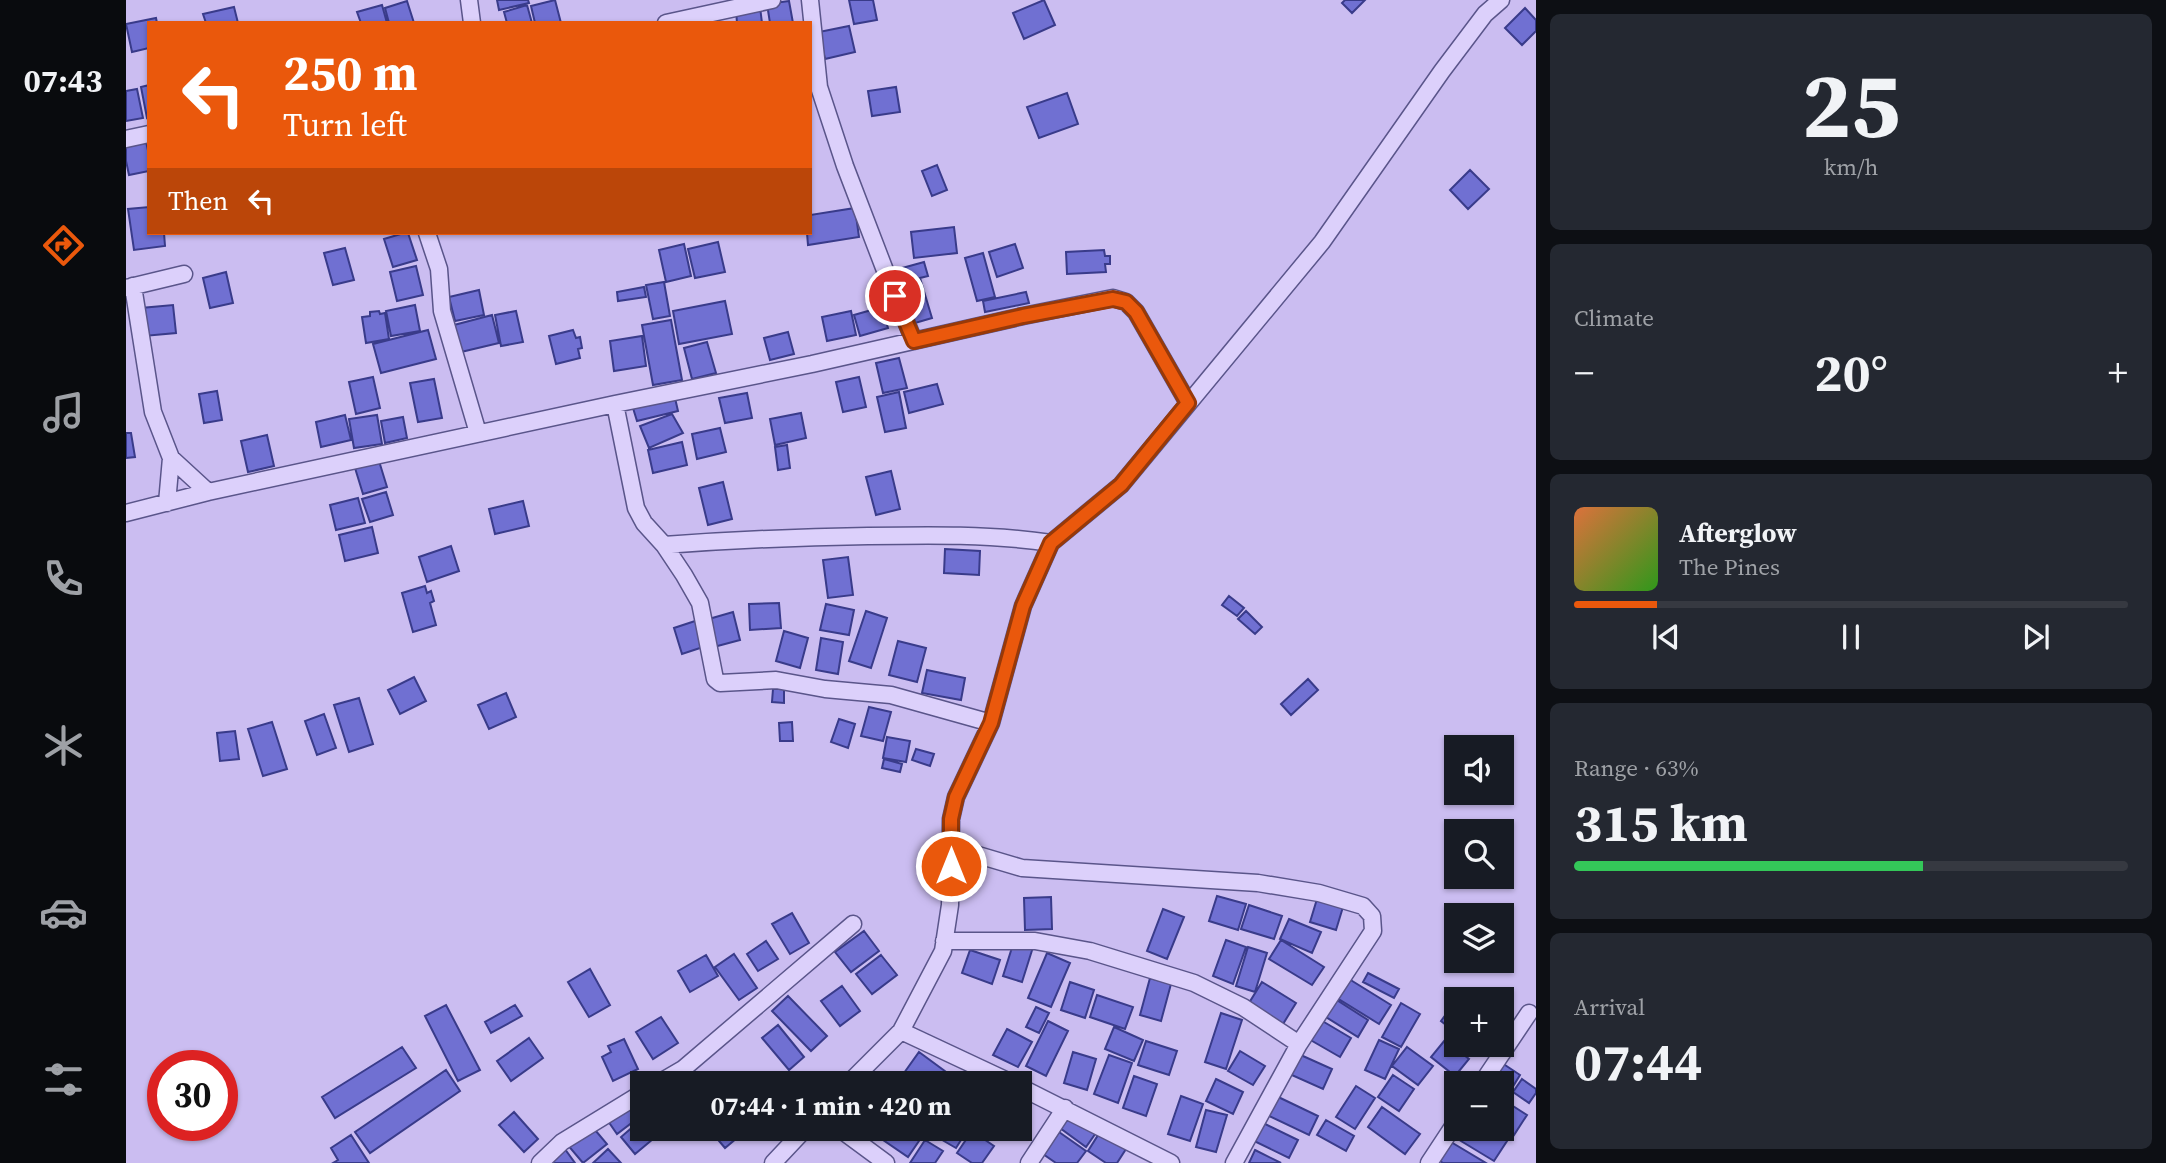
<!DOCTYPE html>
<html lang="en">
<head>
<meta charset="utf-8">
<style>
	:root { --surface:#171b24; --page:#242831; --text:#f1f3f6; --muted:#9ea1a6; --line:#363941; --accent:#ea580c }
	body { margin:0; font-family:"Source Serif 4",serif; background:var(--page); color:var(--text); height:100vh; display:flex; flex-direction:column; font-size:26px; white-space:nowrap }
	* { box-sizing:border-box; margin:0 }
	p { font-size:23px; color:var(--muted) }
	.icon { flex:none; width:38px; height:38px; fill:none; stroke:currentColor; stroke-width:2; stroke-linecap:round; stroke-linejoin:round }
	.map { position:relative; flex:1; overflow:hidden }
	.sheet { display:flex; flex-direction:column; gap:14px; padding:14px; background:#0d0f14; width:630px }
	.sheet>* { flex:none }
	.guide { position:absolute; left:21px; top:21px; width:665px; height:214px; border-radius:0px; box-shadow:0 2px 5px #0004; background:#ea580c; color:#fff; overflow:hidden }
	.fabs { position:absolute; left:1318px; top:735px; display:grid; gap:14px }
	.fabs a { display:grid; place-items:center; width:70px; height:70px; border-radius:0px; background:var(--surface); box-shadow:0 2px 5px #0004; font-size:35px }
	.speed { position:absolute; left:21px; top:1050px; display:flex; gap:14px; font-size:35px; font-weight:700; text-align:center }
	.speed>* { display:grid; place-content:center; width:91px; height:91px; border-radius:50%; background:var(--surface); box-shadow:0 2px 5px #0004; line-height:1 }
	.speed .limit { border:10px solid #d22; background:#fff; color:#111 }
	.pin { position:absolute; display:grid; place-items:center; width:60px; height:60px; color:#fff; margin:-30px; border:4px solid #fff; border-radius:50%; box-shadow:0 2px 7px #0007 }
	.me { position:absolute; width:77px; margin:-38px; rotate:0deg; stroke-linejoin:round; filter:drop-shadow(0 0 5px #0008) }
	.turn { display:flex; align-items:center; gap:24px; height:147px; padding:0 21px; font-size:32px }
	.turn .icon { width:91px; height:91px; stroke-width:2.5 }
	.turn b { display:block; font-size:49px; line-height:60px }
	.then { display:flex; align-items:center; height:66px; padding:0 21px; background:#0003; gap:14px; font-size:26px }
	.big { font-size:52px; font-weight:700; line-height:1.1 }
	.sheet .widget { flex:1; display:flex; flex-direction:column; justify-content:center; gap:10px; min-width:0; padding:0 24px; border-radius:10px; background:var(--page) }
	.sheet .dial { align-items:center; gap:0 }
	.dial b { font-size:91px; line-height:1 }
	.song { display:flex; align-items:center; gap:21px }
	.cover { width:84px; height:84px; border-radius:10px; background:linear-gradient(135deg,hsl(20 70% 55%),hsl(110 70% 35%)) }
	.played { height:7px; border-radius:4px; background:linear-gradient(90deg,var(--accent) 15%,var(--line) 15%) }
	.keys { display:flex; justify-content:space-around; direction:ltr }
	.heat { display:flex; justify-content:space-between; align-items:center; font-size:38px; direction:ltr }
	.charge { height:10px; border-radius:5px; background:linear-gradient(90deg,#34c759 63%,var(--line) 0) }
	.trip { position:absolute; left:504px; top:1071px; width:402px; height:70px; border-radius:0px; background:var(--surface); box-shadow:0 2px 5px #0004; font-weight:700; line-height:70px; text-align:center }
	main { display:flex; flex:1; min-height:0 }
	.tab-bar { display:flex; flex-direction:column; width:126px; justify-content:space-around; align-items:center; background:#090b0e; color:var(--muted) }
	.tab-bar .icon { width:49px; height:49px }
	.tab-bar .current { color:var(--accent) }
	.tab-bar b { font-size:32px; color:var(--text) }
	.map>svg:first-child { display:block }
	.building { fill:#7070d2; stroke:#393b8a; stroke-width:2 }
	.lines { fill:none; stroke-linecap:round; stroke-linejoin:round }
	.street-casing { stroke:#5a558a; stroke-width:19 }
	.street { stroke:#dcd0fb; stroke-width:16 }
	.route-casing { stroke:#983908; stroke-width:18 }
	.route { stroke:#ea580c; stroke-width:12 }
</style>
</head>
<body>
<main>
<nav class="tab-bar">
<b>07:43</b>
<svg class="icon current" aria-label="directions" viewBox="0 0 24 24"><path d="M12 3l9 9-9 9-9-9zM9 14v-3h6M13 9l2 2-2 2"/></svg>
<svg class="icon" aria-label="music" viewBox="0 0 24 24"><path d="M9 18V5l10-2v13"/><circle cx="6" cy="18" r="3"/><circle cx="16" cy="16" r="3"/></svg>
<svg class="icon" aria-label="phone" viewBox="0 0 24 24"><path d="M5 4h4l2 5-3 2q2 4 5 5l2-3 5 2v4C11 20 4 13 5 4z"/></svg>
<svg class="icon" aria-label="climate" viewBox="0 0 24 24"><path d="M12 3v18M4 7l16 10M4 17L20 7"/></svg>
<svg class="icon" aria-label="car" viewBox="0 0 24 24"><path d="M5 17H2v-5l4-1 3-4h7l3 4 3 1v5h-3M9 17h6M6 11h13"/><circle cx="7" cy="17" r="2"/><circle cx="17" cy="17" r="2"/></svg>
<svg class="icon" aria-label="filters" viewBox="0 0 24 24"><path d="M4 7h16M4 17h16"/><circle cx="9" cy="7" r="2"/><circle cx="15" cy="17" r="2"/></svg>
</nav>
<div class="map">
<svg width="1410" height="1163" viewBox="0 0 1410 1163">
	<rect width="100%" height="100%" fill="#cbbdf1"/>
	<path class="building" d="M371,0H402L403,3L373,10Z
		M429,0L435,23H409L405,6Z
		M723,0H747L751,20L728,24Z
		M918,0L929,25L898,39L887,13Z
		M1219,0H1239L1226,13L1216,3Z
		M281,1L288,23H263L259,8Z
		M663,1L667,23H644L641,4Z
		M256,5L261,23H235L231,12Z
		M401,5L406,23H381L378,12Z
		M108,7L112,23H80L77,14Z
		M634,7L636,23H611L610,10Z
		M1399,8L1410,20V31L1396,45L1379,28Z
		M30,18L31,23H23V48L6,52L0,24Z
		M723,26L729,52L699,59L693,32Z
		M23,85V117L21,118L15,87Z
		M770,87L774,112L746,116L742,91Z
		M11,89L17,118L0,121V91Z
		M941,93L952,124L913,138L901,107Z
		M19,137L23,155V171L3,175L0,161V141Z
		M811,165L821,190L806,196L796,171Z
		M1344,170L1363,189L1342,209L1324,190Z
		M23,207V233H38L39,246L8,250L2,209Z
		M729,208L733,237L682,245L681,233H684V215Z
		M828,227L831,253L788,258L785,232Z
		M278,233H282L291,260L267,267L258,239Z
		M592,242L599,272L569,278L562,249Z
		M558,244L565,276L540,282L533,250Z
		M889,244L897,268L871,277L863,252Z
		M219,248L228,280L207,285L198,253Z
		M978,250L979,256H984V264H979L980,272L941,274L940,252Z
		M857,253L869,297L851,301L839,258Z
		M798,262L802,276L794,278L806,318L789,323L778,283L773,284L769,270Z
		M290,266L297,295L271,301L264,272Z
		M100,272L107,303L84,308L77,278Z
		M538,282L544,316L527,319L520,285Z
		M518,287L520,297L492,301L491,292Z
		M353,290L358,315L329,321L323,297Z
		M900,292L903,303L859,312L857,301Z
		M599,301L606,334L553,344L547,311Z
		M47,305L50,333L18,336L15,308Z
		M289,305L294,331L265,336L260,311Z
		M756,307L762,328L734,336L728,315Z
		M253,311L254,314L259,313L263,339L240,343L236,317L244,316V312Z
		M390,311L397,342L375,346L369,315Z
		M725,311L730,335L701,341L696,317Z
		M366,315L373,343L335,352L328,325Z
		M545,320L556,380L527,385L516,325Z
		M302,330L310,359L255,373L247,344Z
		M447,330L450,338L454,337L456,348L452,349L454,358L430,364L423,336Z
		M662,332L668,354L644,360L638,338Z
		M516,336L520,366L488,371L484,341Z
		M581,342L590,373L566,379L558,348Z
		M773,358L781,388L757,393L750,363Z
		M247,377L254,408L230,414L223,382Z
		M733,377L740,407L717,412L710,382Z
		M308,379L316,418L292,422L284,383Z
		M811,384L817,404L783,413L778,392Z
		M91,391L96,420L78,423L73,394Z
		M773,392L780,428L759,432L751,397Z
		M621,393L626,418L599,423L593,398Z
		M549,398L552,411L511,421L507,408Z
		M675,413L680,438L649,445L644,419Z
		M546,414L557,433L523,448L514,426Z
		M219,415L225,440L195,447L190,422Z
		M251,415L256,444L228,448L223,419Z
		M277,417L281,438L259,443L255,421Z
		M594,428L600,452L571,459L566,434Z
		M0,433H5L9,457L0,458Z
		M141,435L148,466L122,472L115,441Z
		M556,442L561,465L527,473L522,450Z
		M661,445L664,468L652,470L649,447Z
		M253,461L261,487L237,494L229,468Z
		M765,471L774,509L750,515L740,477Z
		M597,482L606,519L582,525L573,488Z
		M260,492L267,515L244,522L236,499Z
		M232,498L239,523L210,530L204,505Z
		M397,501L403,526L369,534L363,509Z
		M246,527L252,553L219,561L213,535Z
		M325,546L333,571L301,582L293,557Z
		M819,549L854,551L853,575L818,573Z
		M722,557L727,595L702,598L697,560Z
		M299,586L301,593L305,591L308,601L304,603L310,625L287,632L276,593Z
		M1103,596L1118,608L1111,616L1096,605Z
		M653,603L655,628L624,630L623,604Z
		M700,604L728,610L723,635L694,630Z
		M740,611L761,618L745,668L723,661Z
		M1120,611L1136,627L1129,634L1112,619Z
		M607,612L614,640L584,648L576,621Z
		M572,620L580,646L556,654L548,628Z
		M658,631L682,638L674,668L650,661Z
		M695,638L717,642L712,674L690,670Z
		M772,641L800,648L791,682L763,675Z
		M801,670L839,678L835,700L796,693Z
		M288,677L300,701L274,714L262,690Z
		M1182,679L1192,690L1165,715L1155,704Z
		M647,689H658V703L646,702Z
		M380,693L390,717L363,729L352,705Z
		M233,698L247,744L223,752L208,705Z
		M743,707L765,712L757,741L735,736Z
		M198,714L210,748L191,755L179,721Z
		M713,719L729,724L722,748L705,742Z
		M146,722L161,769L137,776L122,729Z
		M666,722L667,741H654L653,723Z
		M109,731L113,759L94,761L91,733Z
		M761,737L784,741L780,762L757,758Z
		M790,749L808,754L804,766L786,760Z
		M758,759L776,764L774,772L756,768Z
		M1091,896L1120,904L1112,930L1083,921Z
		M925,897L926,929L899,930L898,898Z
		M1191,899L1217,907L1210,930L1184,922Z
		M1123,905L1156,916L1148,939L1115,929Z
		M1037,909L1058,917L1041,959L1021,951Z
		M666,913L683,943L664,954L646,924Z
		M1163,919L1195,932L1186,953L1154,939Z
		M738,931L753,951L725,972L709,952Z
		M889,938L908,944L896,982L877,976Z
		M1100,940L1120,947L1107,984L1087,976Z
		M1155,940L1198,967L1186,985L1143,959Z
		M640,941L652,959L632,971L621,954Z
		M1122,947L1141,953L1129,992L1110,986Z
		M844,950L874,960L866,984L836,973Z
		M921,953L944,963L925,1007L902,998Z
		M608,954L631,988L613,1000L589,967Z
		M580,955L592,976L564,992L552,971Z
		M755,955L771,975L746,994L730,974Z
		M464,969L484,1005L463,1017L442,982Z
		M1242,973L1273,989L1268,998L1237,982Z
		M1024,978L1045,984L1035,1021L1014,1015Z
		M1223,979L1265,1005L1253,1024L1211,998Z
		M944,982L968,990L959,1018L935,1010Z
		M1136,982L1170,1003L1157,1024L1123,1003Z
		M716,986L734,1011L714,1026L695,1001Z
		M971,995L1007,1007L999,1029L964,1017Z
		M662,996L701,1036L685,1051L646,1011Z
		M1206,997L1242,1020L1232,1037L1195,1014Z
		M1329,1002L1330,1003V1033L1315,1021Z
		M1275,1003L1294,1014L1275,1047L1256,1037Z
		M320,1005L354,1070L332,1081L299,1016Z
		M389,1005L396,1016L365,1033L359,1022Z
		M910,1007L923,1013L913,1033L900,1027Z
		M1095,1013L1116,1020L1100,1069L1079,1062Z
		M535,1017L552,1043L527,1059L510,1032Z
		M1193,1019L1225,1038L1214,1057L1181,1038Z
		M922,1021L942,1031L920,1076L900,1066Z
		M652,1025L678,1057L663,1070L636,1038Z
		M988,1027L1017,1040L1008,1061L979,1049Z
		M881,1029L906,1042L892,1067L867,1055Z
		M403,1038L417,1058L385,1081L371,1061Z
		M498,1039L512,1069L487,1081L476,1057L485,1052L482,1046Z
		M1253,1040L1273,1049L1259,1079L1239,1070Z
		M1319,1040L1343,1059L1329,1076L1305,1057Z
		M1020,1041L1051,1051L1043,1075L1012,1065Z
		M276,1047L290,1068L209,1118L196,1097Z
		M1281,1047L1307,1066L1292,1085L1266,1066Z
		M1114,1051L1139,1066L1127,1085L1102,1071Z
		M793,1052L831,1080L829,1083H791L778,1073Z
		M947,1052L970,1059L961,1090L938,1083Z
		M1168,1052L1206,1069L1197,1089L1159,1072Z
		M983,1055L1006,1063L992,1103L968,1094Z
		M1376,1063L1394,1075L1383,1093L1376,1088V1083L1364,1081Z
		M320,1070L334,1091L244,1153L229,1132Z
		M1267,1075L1288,1089L1273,1111L1252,1097Z
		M1008,1076L1031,1084L1020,1116L997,1108Z
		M1090,1079L1117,1092L1107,1114L1080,1101Z
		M1396,1079L1410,1089V1093L1403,1103L1387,1092Z
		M1230,1086L1249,1098L1229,1129L1210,1117Z
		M1146,1094L1192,1116L1183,1135L1137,1113Z
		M1055,1096L1077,1104L1064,1141L1042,1134Z
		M1376,1099L1401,1115L1388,1135L1376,1126Z
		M509,1101L516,1110V1115L491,1134L482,1121Z
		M1256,1107L1294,1134L1279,1154L1242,1127Z
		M1080,1110L1101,1115L1090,1152L1070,1147Z
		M947,1111L972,1130L960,1147L934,1128Z
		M388,1112L412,1139L398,1152L373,1125Z
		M516,1119V1129H528L533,1134L509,1154L495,1137Z
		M1200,1120L1228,1136L1220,1151L1191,1135Z
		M1133,1121L1172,1140L1163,1158L1124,1139Z
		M464,1124L481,1144L457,1163L440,1143Z
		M583,1129H613L617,1133L599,1148Z
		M741,1129H788L797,1135L782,1157Z
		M816,1129H842L830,1148L811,1137Z
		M1336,1129H1361L1381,1141L1368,1161L1330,1138Z
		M846,1131L868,1146L856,1163H846L831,1153Z
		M933,1132L960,1151L951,1163H930L917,1154Z
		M974,1132L1000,1149L991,1163H980L962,1151Z
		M225,1135L243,1163H207L212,1160L205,1148Z
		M799,1140L817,1151L809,1163H784Z
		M1325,1142L1360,1163H1317L1314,1161Z
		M436,1145L449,1163H424Z
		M482,1149L495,1163H467Z
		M1129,1150L1155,1163H1123Z"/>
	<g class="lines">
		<g class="street-casing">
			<path id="street" d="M343,0L346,23
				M684,0L693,87L719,166L760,273L788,341
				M540,23L646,0
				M0,139L23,134
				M301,233L313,269L316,311L352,433
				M7,286L27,412L45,458L82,492
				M0,288L58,274
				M489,404L510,508L518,523L538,545L558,575L574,603L589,679L594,683L650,680L699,689L765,695L865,723
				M41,503L45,458
				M0,513L82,492L489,404L686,364L897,316L987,298L1000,302L1010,312L1062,403
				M538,545C606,540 674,537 742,536C804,535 864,534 925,543
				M825,847L896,868L1132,883L1193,893L1237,906L1246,916L1247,931L1173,1044L1108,1163
				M818,941H909L964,951L1068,983L1117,1007L1173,1044
				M775,1031L886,1083
				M533,1083L557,1069L727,924
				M723,1083L775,1031L817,951L824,905L825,819L830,797L865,723L897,606L925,543L995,485L1196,242L1316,71L1359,14L1375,0
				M1356,1083L1403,1013
				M894,1087L1045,1163
				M714,1129L760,1163
				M414,1163L436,1142L516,1093
				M647,1163L679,1129
				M903,1163L939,1108
				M1303,1163L1330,1122"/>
		</g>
		<use href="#street" class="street"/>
	</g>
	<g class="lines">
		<g class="route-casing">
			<path id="route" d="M769,296L788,341L897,316L987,299L1000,302L1010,312L1062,403L995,485L925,543L897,606L865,723L830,797L825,819V866"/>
		</g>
		<use href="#route" class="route"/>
	</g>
</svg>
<div class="fabs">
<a><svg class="icon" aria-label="sound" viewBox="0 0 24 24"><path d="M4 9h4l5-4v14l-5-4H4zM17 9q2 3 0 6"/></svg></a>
<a><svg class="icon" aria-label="search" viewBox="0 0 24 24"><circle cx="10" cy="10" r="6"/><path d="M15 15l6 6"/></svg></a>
<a><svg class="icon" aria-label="layers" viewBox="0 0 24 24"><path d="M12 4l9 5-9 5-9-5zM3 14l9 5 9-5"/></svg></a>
<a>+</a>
<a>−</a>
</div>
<div class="speed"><div class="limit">30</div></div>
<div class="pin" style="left:769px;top:296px;background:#d93025"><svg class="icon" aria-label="arrive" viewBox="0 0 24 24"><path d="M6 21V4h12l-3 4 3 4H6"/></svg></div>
<svg class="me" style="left:825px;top:866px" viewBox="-20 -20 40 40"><circle r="17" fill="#ea580c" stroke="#fff" stroke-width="3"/><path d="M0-11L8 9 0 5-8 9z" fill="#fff"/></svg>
<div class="trip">07:44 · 1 min · 420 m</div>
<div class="guide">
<div class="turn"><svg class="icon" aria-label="left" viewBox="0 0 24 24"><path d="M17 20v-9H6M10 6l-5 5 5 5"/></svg><div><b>250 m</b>Turn left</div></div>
<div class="then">Then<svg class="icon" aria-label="left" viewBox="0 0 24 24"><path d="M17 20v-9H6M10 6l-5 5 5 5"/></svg></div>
</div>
</div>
<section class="sheet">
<div class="widget dial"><b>25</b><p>km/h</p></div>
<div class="widget"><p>Climate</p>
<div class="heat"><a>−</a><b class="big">20°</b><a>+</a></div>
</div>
<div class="widget">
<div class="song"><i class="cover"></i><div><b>Afterglow</b><p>The Pines</p></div></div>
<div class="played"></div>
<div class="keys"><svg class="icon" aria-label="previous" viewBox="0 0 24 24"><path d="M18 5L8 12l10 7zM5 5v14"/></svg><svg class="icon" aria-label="pause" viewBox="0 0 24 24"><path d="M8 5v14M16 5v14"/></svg><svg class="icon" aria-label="next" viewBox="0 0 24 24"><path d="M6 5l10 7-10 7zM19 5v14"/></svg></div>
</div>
<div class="widget"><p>Range · 63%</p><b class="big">315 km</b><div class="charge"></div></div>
<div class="widget"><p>Arrival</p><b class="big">07:44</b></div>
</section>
</main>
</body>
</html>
